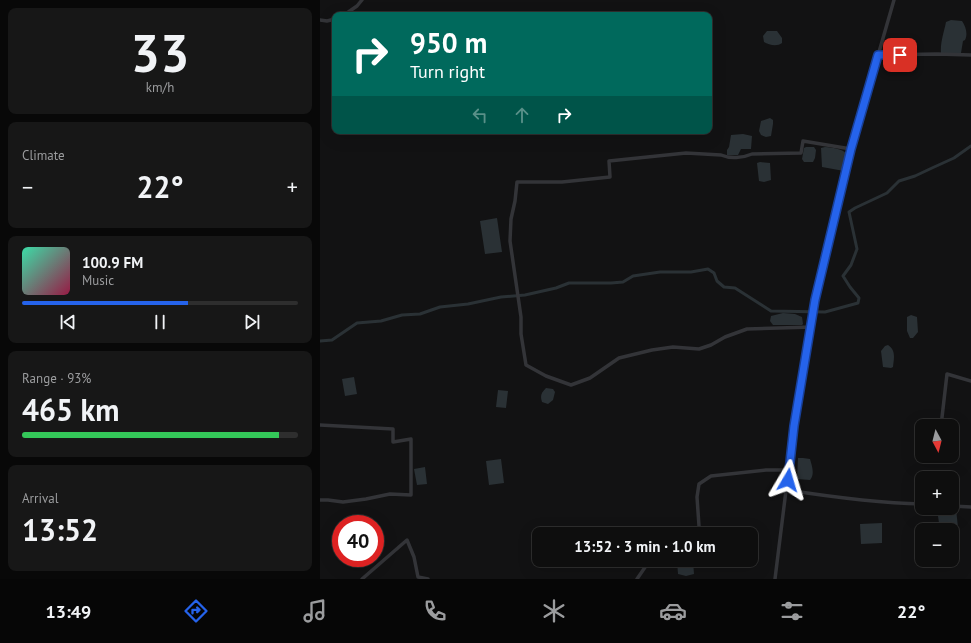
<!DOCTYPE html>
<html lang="en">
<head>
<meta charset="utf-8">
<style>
	:root { --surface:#0e0e0e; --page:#171717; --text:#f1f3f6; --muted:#9b9c9e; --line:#2e2e2e; --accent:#2563eb }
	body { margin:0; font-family:"PT Sans",sans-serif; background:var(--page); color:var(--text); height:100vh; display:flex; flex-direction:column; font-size:15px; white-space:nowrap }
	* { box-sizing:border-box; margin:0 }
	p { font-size:13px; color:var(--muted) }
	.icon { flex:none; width:22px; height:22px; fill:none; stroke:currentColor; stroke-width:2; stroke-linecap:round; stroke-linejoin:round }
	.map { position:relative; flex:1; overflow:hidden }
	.side { display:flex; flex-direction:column; gap:8px; padding:8px; background:#080808; width:320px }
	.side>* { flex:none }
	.guide { position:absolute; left:12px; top:12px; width:380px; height:122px; border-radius:8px; box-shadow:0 4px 16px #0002,0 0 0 1px var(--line); background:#00695c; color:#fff; overflow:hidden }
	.needle { width:26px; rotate:173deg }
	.fabs { position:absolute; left:595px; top:419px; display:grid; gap:8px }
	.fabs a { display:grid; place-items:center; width:44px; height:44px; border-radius:8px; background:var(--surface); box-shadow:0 4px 16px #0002,0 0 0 1px var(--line); font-size:20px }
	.speed { position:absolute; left:12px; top:515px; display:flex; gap:8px; font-size:20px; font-weight:700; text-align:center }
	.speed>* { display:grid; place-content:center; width:52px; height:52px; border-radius:50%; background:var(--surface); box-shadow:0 4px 16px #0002,0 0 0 1px var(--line); line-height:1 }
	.speed .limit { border:6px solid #d22; background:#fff; color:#111 }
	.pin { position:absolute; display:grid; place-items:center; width:34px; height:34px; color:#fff; margin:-17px; border-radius:8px; box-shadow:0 2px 6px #0006 }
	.me { position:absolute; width:44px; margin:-22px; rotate:7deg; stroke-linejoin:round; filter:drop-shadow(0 0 3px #0008) }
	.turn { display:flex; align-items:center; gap:14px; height:84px; padding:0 12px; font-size:18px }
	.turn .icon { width:52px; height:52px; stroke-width:2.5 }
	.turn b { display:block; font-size:28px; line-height:34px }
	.lanes { display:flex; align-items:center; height:38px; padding:0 12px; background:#0003; justify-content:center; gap:20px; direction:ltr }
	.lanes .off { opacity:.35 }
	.big { font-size:30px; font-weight:700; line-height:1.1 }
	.side .card { flex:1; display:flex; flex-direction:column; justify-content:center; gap:6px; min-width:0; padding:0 14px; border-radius:8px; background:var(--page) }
	.side .dial { align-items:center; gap:0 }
	.dial b { font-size:52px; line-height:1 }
	.song { display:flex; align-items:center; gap:12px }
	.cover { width:48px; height:48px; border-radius:6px; background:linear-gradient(135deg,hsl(160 70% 55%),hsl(340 70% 35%)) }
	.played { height:4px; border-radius:2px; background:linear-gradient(90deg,var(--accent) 60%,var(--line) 60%) }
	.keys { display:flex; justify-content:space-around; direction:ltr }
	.heat { display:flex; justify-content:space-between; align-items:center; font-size:22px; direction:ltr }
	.charge { height:6px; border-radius:3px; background:linear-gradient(90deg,#34c759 93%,var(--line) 0) }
	.trip { position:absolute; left:212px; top:527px; width:226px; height:40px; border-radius:8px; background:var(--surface); box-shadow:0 4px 16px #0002,0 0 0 1px var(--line); font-weight:700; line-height:40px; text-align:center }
	.tab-bar { display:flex; height:64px; justify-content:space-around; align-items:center; background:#060606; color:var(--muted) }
	.tab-bar .icon { width:28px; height:28px }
	.tab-bar .current { color:var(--accent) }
	.tab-bar b { font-size:18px; color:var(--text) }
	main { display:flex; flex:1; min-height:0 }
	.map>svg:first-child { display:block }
	.water { fill:#2a3135 }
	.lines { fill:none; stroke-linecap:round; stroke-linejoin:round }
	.canal { stroke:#2a3135; stroke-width:3 }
	.minor { stroke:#333438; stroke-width:3.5 }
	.route-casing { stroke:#184099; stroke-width:10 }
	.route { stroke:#2563eb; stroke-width:7 }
</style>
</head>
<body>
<main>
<section class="side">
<div class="card dial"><b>33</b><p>km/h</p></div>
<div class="card"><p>Climate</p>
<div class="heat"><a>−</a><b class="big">22°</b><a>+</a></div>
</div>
<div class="card">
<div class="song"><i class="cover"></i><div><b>100.9 FM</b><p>Music</p></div></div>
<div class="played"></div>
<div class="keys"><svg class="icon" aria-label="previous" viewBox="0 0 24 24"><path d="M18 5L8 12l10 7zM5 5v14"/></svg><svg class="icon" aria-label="pause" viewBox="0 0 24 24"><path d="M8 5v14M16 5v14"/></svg><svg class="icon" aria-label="next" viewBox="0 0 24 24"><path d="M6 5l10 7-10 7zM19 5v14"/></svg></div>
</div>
<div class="card"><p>Range · 93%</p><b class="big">465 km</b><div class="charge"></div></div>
<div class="card"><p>Arrival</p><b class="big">13:52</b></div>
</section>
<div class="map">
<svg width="651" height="579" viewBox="0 0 651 579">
	<rect width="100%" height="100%" fill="#121213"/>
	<path class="water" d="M631,20L642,21C646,27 648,34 645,40L643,41L641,53H621C620,43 624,32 626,22Z
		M447,31H457L462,38V43C457,47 449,45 444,42L443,36Z
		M450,118L453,120V124L451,136L446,137L441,135L439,131L441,121Z
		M423,134L432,136L431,149H421L418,155H407V150L409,147L411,135Z
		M486,147H494L496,150L495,158L493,162H484L482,159L484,148Z
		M505,147C513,148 521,148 527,154L524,171L502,167L501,148Z
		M440,162L450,163L451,180L444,182L439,181L437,163Z
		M177,218L182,252L165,254L160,221Z
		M463,313L475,314L482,317L483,324L482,325H453L450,321L451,316Z
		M591,315L597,317L598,332L593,338H590L587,331V317Z
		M568,345C576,350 574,358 573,367L571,368L563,367L561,351L565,346Z
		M34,377L37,394L25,396L22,379Z
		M226,388L233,389L235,392L233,400L228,404L222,402C220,396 221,393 226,388Z
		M178,390L188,391L186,408L176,407Z
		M478,458H483L490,459C492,466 495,474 490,480L477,479Z
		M181,459L184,483L169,485L166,461Z
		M105,467L107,484L97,485L94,469Z
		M636,508L639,538L632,539V530H620L617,509Z
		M562,523V543L541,544L540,524Z
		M357,561H373L374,574L366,576L358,574Z"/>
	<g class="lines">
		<path class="canal" d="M0,341L12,340L37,323L61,321L82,315L100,314L120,307L148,304L181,297L205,295L236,288L249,283H291L303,282L313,276L340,272H371L388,269L394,273L397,281L404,287L415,288L451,311L505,312L538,303L539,298L530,287L523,276L531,265L537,249L529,212L535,208L567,193L579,181L595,176L612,168L634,158L651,146"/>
		<path class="minor" d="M24,15L37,6L42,0
			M0,20L7,21L15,19
			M558,55L617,54L651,55
			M492,327L427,329L405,337L391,345L379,349L353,347L332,350L299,358L270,378L251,385L226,376L206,365L201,334V317L190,241L191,219L195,201L197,182H242L290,177L289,161L366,153L401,155C410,159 423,158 432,154L481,153L483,141L531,149
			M0,425L73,429V442L91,439V495L70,494L46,499L23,502L8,500H0
			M621,426L627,374L651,381
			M622,456V457
			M467,490C512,497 556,503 602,504
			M632,506L651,507
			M368,534L379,526L377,497L379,484L391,476L446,470H470
			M42,579L87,540L94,557L98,577L108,579
			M317,579L330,560
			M455,579L474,426L495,300L531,149L574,0"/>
	</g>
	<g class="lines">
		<g class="route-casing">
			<path id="route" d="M468,480L474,426L495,300L531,149L558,55H580"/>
		</g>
		<use href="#route" class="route"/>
	</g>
</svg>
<div class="fabs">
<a><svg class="needle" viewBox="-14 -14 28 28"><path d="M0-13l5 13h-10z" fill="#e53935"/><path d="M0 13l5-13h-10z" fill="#9b9c9e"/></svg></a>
<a>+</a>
<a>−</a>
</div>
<div class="speed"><div class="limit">40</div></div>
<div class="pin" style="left:580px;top:55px;background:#d93025"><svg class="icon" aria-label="arrive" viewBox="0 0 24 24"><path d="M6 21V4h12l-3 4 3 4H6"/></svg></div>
<svg class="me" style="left:468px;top:480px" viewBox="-20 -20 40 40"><path d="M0-17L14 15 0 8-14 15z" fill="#2563eb" stroke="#fff" stroke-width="4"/></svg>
<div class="trip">13:52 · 3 min · 1.0 km</div>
<div class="guide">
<div class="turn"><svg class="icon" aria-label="right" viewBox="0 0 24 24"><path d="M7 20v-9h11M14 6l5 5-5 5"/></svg><div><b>950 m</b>Turn right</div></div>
<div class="lanes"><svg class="icon off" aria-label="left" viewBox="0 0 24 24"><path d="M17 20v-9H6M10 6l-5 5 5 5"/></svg><svg class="icon off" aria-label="ahead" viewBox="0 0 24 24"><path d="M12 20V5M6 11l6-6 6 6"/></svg><svg class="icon" aria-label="right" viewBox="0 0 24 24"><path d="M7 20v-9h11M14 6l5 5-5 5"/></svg></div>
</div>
</div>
</main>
<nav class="tab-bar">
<b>13:49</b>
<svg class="icon current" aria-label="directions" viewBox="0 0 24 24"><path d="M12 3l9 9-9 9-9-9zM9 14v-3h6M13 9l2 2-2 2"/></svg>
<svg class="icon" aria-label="music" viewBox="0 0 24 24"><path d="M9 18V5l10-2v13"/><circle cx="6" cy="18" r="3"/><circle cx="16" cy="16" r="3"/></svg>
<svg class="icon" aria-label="phone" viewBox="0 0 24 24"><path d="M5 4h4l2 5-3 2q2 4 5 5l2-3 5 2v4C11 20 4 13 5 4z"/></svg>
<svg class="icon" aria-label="climate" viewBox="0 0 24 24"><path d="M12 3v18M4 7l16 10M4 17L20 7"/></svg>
<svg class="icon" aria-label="car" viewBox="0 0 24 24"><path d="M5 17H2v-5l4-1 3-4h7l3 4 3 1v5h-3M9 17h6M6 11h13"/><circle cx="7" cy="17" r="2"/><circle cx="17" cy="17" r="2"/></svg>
<svg class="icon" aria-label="filters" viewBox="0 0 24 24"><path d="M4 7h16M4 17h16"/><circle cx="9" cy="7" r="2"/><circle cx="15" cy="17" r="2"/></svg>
<b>22°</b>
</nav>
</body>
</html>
